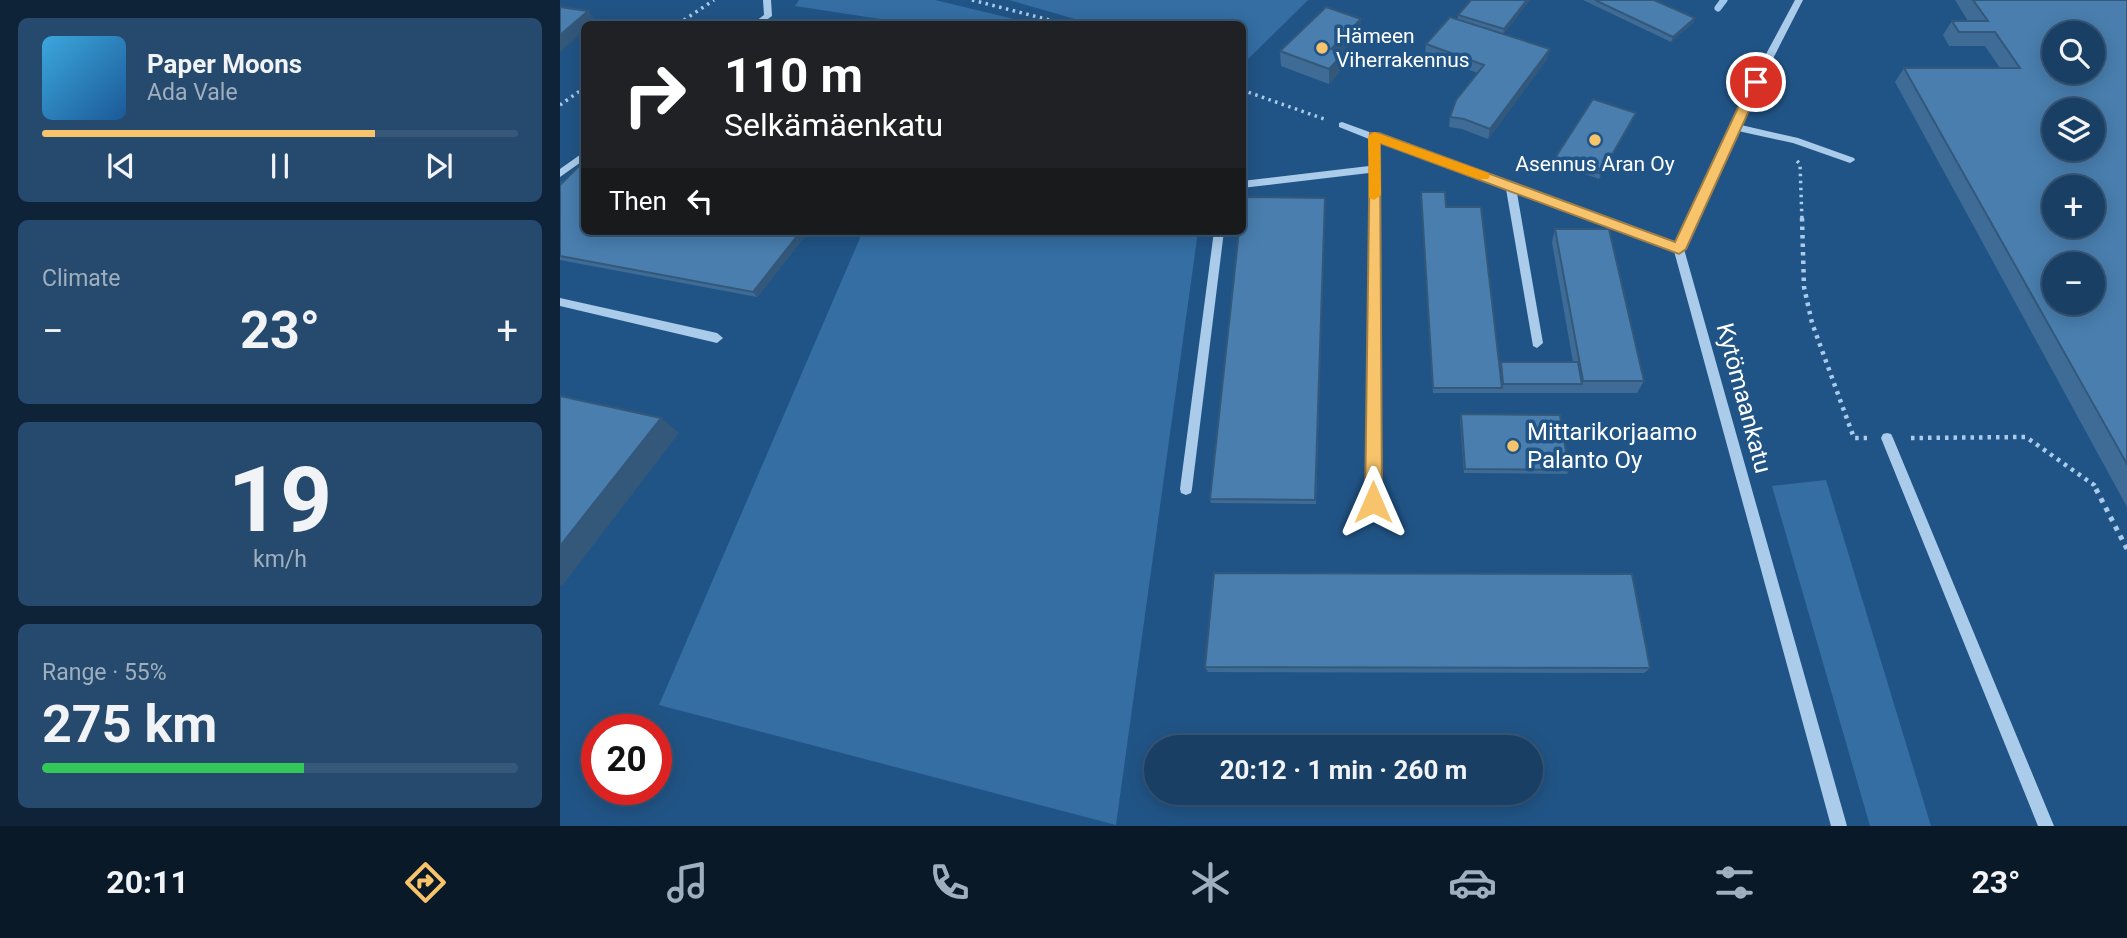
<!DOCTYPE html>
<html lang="en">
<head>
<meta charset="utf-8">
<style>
	:root { --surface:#193f64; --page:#264a6d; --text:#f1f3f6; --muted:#9fafbf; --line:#375878; --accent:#f7c46b }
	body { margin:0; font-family:Roboto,sans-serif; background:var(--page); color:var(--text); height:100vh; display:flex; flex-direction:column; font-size:26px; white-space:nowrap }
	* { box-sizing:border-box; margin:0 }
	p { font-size:23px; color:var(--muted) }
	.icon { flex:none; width:38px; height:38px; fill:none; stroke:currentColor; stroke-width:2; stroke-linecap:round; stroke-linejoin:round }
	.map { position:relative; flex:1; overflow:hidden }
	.details { display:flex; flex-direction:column; gap:18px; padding:18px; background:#0e2337; width:560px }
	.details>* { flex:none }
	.guide { position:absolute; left:21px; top:21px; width:665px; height:214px; border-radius:10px; box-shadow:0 4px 18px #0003,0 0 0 2px var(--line); background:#202124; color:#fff; overflow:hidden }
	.controls { position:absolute; left:1482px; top:21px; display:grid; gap:14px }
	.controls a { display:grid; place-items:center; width:63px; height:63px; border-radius:50%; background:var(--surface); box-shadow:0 4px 18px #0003,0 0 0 2px var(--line); font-size:35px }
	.speed { position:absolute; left:21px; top:714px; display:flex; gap:14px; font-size:35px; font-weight:700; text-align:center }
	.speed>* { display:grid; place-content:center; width:91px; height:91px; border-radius:50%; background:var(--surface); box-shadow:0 4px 18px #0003,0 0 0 2px var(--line); line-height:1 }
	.speed .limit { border:10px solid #d22; background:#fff; color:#111 }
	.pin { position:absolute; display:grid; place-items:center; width:60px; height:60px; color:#fff; margin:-30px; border:4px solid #fff; border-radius:50%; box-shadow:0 2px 7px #0007 }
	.me { position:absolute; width:77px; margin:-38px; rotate:0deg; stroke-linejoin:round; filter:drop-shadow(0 0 5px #0008) }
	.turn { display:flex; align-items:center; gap:24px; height:147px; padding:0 28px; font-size:32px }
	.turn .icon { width:91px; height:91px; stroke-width:2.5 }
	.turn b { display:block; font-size:49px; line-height:60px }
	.then { display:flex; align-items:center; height:66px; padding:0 28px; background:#0003; gap:14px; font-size:26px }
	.big { font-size:52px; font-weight:700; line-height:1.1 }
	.details .card { flex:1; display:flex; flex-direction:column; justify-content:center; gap:10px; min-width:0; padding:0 24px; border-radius:10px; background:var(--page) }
	.details .dial { align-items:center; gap:0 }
	.dial b { font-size:91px; line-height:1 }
	.song { display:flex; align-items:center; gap:21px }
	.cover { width:84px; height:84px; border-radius:10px; background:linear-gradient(135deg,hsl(200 70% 55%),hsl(210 70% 35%)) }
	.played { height:7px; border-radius:4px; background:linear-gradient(90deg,var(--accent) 70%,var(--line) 70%) }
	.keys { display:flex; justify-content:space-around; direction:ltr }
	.heat { display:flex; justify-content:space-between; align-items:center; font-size:38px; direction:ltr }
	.charge { height:10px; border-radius:5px; background:linear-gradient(90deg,#34c759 55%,var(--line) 0) }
	.trip { position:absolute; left:584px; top:735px; width:399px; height:70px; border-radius:35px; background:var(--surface); box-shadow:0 4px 18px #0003,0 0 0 2px var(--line); font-weight:700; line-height:70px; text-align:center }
	.dock { display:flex; height:112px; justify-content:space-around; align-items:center; background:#0a1928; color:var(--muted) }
	.dock .icon { width:49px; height:49px }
	.dock .selected { color:var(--accent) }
	.dock b { font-size:32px; color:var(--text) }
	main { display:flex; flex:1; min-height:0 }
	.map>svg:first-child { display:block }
	.green { fill:#346ea3 }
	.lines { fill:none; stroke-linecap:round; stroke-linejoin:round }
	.stream { stroke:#9dc7eb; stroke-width:7 }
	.path-far2 { stroke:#aacbea; stroke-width:3.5; stroke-dasharray:2.5 4.5; stroke-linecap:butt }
	.path-far1 { stroke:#aacbea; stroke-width:4.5; stroke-dasharray:3.5 5; stroke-linecap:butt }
	.path { stroke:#aacbea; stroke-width:5; stroke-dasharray:4.5 6; stroke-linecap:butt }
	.minor { fill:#aacbea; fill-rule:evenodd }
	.wall { fill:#3f6c96 }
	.shaded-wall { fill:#33587a }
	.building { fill:#497eae; stroke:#33587a; stroke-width:2; fill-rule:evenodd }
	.route { fill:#f7c46b; stroke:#a17f46; stroke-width:2 }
	.slow { fill:#f59e0b }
	.poi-dot { fill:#f7c46b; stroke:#215486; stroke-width:2.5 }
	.labels { text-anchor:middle; stroke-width:7; stroke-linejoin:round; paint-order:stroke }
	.far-poi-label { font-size:21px; fill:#fff; stroke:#215486; text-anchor:start }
	.street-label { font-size:24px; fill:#fff; stroke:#215486 }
	.poi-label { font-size:24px; fill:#fff; stroke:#215486; text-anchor:start }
</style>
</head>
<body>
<main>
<section class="details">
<div class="card">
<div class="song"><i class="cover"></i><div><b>Paper Moons</b><p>Ada Vale</p></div></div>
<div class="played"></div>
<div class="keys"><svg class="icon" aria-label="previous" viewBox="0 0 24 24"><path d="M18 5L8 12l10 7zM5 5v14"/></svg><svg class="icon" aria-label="pause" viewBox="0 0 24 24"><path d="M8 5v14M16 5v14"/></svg><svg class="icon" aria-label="next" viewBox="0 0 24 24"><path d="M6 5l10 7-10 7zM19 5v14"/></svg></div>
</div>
<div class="card"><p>Climate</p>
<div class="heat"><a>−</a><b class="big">23°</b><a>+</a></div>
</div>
<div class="card dial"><b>19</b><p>km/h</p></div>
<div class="card"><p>Range · 55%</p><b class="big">275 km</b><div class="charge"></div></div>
</section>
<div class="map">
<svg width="1567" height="826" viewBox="0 0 1567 826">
	<rect width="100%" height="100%" fill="#215486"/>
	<path class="green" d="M239,0H375L475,24H353L235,6Z
		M449,0H748L683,64L682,24H532Z
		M303,231H638L556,825L99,705Z
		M1266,480L1371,826H1310L1212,486Z"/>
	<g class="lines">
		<path class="stream" d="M1158,8L1164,0"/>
		<path class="path-far2" d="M412,0L505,24
			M118,24L154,0
			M682,90L767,120
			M0,105L24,88
			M1237,161L1240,164L1242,220"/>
		<path class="path-far1" d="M1242,218L1244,287L1252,323L1294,438H1307
			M1351,438L1466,437L1534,485L1537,491"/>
		<path class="path" d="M1536,489L1567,549"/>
		<path class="minor" d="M203,0H211L212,16L201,24H192L204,15Z
			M1235,0H1243L1201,82L1181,125L1238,138L1294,158L1295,160L1290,163L1233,143L1178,131L1124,249L1287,826H1271L1114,251L957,193L983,343L977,348L973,346L946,189L819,142L820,501L818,505L813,507L808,505L806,501L809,173L682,188V181L809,166V139L779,127V123L782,122L1116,244L1191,82Z
			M24,152V160L0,177V169Z
			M654,231H664L632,489L631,493L626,495L621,493L620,489Z
			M0,298L157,333L163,338L157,343L0,306Z
			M1327,433L1331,434L1333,438L1494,826H1478L1321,438L1323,434Z"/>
	</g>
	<path class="wall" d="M911,0H970L943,34L987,59L928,139L902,129L889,127L890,117L918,73L865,54L866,44L898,19V15Z
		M1023,0H1094L1135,18L1133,23L1111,42Z
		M1395,0H1567V507L1335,82L1344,68H1440L1425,46H1389L1383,35L1392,21H1408Z
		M801,33L782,52L784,53V67L769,84L721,66L720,51Z
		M1074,118L1039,179L994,163L995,158Z
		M0,185L249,231L197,297L0,260Z
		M861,192L886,207L940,367L941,362H1013L992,242L995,229L1084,381L1077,393H873Z
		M765,198L756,504L651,503L650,499Z
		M901,414L1009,470L1007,474L904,473L900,419Z
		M645,667L1090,668L1084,673L648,672Z"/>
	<path class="shaded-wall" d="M967,0H970L943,35L944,29Z
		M28,11L36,21L32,24H24V31L0,52V35Z
		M1135,18L1133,23L1111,42L1113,37Z
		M801,19V33L772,63L771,49Z
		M990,49L987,59L928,139L930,129Z
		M784,53V67L769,84V69Z
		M1076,113L1074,118L1039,179L1041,174Z
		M241,231H249L197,297L193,292Z
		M101,418L119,433L2,586L0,584V546Z"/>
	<path class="building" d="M911,0H967L944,29L898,15Z
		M1035,0H1094L1135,18L1113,37Z
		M1413,0H1567V464L1344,68H1460L1435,32H1399L1392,21H1428ZM1494,33H1533V72H1494ZM1494,110H1533V149H1494ZM1494,187H1533V226H1494ZM1494,264H1533V303H1494Z
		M0,7L28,11L0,35Z
		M766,7L801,19L771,49L784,53L769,69L720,51Z
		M890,17L990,49L930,129L904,119L890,117L896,100L924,65L866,44Z
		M1033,99L1076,113L1041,174L995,158Z
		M24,161V231H241L193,292L0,256V185Z
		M861,192H885L886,207H921L942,388H873Z
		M682,197L765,198L755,500L650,499L679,231H682Z
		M995,229H1049L1084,381H1023Z
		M941,362H1018L1022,384H943Z
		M0,396L101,418L0,546Z
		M901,414L1000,415L1009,470L905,469Z
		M654,573L1072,574L1090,668L645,667Z"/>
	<path class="route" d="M1196,79L1202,82L1126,249L1119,254L820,143L822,502L819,507L813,509L807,507L805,502L810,133H819L1115,242L1190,82Z"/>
	<path class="slow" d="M814,132L928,173L930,176L928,179H918L820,143L821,195L814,200L809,198L808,136Z"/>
	<g class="poi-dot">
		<circle cx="762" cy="48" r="7"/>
		<circle cx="1035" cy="140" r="7"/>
		<circle cx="953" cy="446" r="7"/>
	</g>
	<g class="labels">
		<g class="far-poi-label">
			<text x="776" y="43">Hämeen<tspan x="776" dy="24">Viherrakennus</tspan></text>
			<text x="1035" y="171" text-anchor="middle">Asennus Aran Oy</text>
		</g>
		<g class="street-label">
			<text transform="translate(1184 398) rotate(75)" y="8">Kytömaankatu</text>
		</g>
		<g class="poi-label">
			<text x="967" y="440">Mittarikorjaamo<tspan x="967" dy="28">Palanto Oy</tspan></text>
		</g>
	</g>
</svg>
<div class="controls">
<a><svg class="icon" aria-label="search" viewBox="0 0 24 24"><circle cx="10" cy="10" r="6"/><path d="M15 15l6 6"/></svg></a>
<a><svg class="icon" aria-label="layers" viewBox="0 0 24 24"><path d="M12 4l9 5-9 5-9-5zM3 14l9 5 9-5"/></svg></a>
<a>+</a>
<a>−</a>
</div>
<div class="speed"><div class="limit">20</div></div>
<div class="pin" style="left:1196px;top:82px;background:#d93025"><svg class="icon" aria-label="arrive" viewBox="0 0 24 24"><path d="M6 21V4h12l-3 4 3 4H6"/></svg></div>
<svg class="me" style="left:813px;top:502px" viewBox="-20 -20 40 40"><path d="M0-17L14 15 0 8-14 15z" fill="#f7c46b" stroke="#fff" stroke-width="4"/></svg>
<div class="trip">20:12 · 1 min · 260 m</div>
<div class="guide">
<div class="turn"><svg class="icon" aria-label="right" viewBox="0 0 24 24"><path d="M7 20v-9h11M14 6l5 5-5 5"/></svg><div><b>110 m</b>Selkämäenkatu</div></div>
<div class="then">Then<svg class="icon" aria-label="left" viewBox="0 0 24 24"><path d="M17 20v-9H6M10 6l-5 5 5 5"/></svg></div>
</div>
</div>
</main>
<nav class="dock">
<b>20:11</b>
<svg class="icon selected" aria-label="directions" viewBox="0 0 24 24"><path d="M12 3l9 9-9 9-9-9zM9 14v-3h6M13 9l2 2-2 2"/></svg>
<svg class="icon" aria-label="music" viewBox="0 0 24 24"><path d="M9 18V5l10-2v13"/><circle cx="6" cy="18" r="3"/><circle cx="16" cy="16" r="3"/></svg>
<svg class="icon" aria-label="phone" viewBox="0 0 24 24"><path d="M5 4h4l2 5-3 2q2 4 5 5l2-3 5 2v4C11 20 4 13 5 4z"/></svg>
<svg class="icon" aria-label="climate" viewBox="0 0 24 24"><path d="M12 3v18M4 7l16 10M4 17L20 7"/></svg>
<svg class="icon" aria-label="car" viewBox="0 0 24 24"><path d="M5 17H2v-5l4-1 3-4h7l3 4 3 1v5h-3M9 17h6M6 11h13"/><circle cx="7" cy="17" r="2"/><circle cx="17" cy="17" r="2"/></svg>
<svg class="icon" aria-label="filters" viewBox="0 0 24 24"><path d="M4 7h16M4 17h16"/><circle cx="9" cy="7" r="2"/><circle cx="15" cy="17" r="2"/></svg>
<b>23°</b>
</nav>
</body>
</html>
